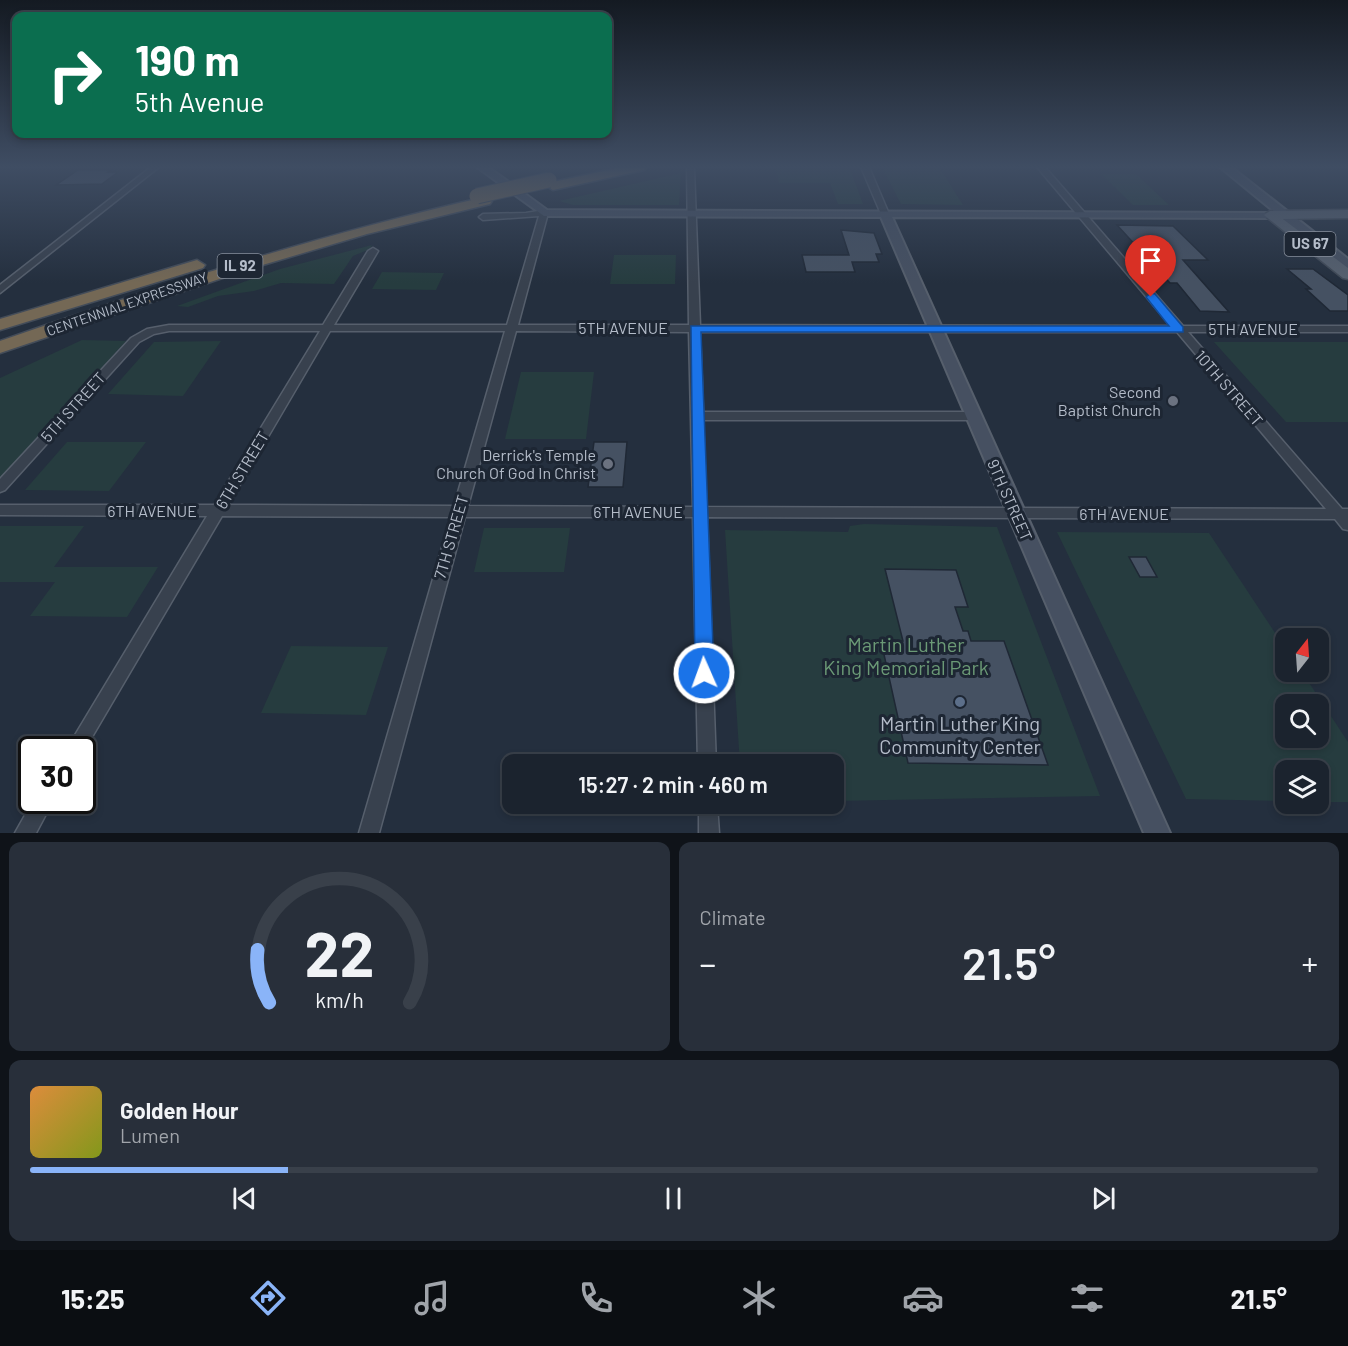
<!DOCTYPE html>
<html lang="en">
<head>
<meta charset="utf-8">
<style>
	:root { --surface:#1b232e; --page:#282f3a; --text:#f1f3f6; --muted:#a0a4aa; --line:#39404a; --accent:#8ab4f8 }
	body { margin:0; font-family:Barlow,sans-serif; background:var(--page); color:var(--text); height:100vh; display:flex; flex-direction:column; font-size:22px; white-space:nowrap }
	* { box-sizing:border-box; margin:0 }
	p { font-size:20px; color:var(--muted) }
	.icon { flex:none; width:33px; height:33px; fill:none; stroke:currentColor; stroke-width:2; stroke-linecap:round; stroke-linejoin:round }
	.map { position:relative; height:833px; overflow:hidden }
	.side { display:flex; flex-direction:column; gap:9px; padding:9px; background:#0f1319; flex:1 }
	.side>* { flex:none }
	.banner { position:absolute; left:12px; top:12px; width:600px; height:126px; border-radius:12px; box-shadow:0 3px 9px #0003,0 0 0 2px var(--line); background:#0b6e4f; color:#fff; overflow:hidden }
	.needle { width:39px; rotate:17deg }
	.tools { position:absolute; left:1275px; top:628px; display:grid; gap:12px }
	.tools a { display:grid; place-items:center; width:54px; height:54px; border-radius:12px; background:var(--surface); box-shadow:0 3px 9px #0003,0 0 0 2px var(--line); font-size:30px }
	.speed { position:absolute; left:18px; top:736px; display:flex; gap:12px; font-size:30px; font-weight:700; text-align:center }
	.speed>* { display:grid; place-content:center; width:78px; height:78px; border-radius:50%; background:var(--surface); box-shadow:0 3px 9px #0003,0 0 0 2px var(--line); line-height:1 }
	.speed .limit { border:3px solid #111; border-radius:9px; background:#fff; color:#111 }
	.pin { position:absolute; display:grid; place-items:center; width:51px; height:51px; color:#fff; margin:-62px -26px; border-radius:50% 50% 50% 0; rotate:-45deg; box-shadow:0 0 6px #0007 }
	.pin .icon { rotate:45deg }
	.me { position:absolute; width:66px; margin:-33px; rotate:358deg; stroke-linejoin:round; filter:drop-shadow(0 0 4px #0008) }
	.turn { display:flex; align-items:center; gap:21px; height:126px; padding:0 24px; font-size:27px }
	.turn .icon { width:78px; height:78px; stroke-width:2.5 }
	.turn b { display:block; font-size:42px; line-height:51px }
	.big { font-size:45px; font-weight:600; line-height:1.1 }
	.side .tile { flex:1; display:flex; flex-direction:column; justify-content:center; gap:9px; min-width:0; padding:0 21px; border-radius:12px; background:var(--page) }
	.side .dial { align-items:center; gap:0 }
	.dial svg { height:156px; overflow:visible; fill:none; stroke:var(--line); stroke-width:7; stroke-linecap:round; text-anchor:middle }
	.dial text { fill:var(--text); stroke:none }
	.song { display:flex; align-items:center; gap:18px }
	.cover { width:72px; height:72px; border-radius:9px; background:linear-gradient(135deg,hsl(30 70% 55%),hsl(70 70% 35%)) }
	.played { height:6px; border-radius:3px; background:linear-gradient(90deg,var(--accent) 20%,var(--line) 20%) }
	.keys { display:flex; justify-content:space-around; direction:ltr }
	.heat { display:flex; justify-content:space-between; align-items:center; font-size:33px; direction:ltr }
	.side .tiles { flex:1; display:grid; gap:9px; grid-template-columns:1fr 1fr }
	.tile:last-child { grid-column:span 2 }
	.trip { position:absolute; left:502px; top:754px; width:342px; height:60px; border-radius:12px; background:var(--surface); box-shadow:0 3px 9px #0003,0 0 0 2px var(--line); font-weight:600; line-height:60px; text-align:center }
	.dock { display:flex; height:96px; justify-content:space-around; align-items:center; background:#0b0e12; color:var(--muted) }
	.dock .icon { width:42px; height:42px }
	.dock .current { color:var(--accent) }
	.dock b { font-size:27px; color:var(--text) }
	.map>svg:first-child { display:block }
	.green { fill:#263c3f; fill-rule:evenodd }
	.building { fill:#455162; stroke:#1f2835; stroke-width:1.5 }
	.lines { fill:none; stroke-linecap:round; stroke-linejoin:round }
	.street-casing { stroke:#565f6c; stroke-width:3 }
	.secondary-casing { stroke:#565f6c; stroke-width:4 }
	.primary-casing { stroke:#414a57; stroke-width:3 }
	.highway-casing { stroke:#434c59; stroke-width:3 }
	.street { fill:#38414e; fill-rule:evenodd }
	.secondary { fill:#465061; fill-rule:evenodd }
	.primary { fill:#56606e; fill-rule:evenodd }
	.highway { fill:#746855; fill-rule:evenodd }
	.highway-bridge-casing { stroke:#434c59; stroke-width:17; stroke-linecap:butt }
	.highway-bridge { stroke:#746855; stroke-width:15 }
	.route { fill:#1a73e8; stroke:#114b97; stroke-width:1.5 }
	.worship-dot { fill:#6b7280; stroke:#1d2633; stroke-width:2 }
	.service-dot { fill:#5c6f8a; stroke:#1d2633; stroke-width:2 }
	.labels { text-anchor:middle; stroke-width:6; stroke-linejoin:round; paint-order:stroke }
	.far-street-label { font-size:14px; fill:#b4bcc9; stroke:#1d2633 }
	.shield { fill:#1d2633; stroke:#878f9c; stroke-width:1.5 }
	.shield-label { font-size:15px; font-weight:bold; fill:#b4bcc9 }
	.street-label { font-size:16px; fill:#b4bcc9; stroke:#1d2633 }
	.poi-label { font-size:16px; fill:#b4bcc9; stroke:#1d2633; text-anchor:end }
	.near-park-label { font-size:20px; fill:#6b9a76; stroke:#1d2633 }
	.near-poi-label { font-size:20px; fill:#b4bcc9; stroke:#1d2633 }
</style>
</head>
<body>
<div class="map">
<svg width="1348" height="833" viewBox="0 0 1348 833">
	<rect width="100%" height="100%" fill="#242f3e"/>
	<path class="green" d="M882,167H939L963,205L901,204Z
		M776,168L850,169L863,204H838L830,183H779Z
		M681,173L679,205H573L559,201Z
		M1101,174H1136L1169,205H1133Z
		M372,245L370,249L353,256L334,284L281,283L254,291L218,296L188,307L177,306L280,269Z
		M614,255H676L675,284H610Z
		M382,272L444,273L436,290L372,289Z
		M82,340L126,341L0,479V378Z
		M221,341L183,396L108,394L154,342Z
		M1214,342H1348V422H1286Z
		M521,372H594L586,439H505Z
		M67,442H146L109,491L25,490Z
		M864,524L997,527L1100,796L834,801V765H740L725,530L848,532L850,526Z
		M0,526H84L54,567H158L127,617L30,616L55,582H0Z
		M484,528H570L564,572H474Z
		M1057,532L1209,533L1285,648L1286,672H1302L1348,742V802H1319L1318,771H1286L1285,801L1186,799ZM1286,705H1318V738H1286Z
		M291,646L388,647L366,715L261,713Z"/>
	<path class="building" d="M78,170H111L108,172H118L102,184L56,185Z
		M1117,225L1173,226L1208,260H1183L1229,312L1200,311L1177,283H1170Z
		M841,230L874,233L882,254H876L879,262H852L855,272H806L802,255H849Z
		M1287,269H1313L1348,295V311H1330L1306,289H1311Z
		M594,442H627L623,487H588Z
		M1129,557H1146L1157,577H1140Z
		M885,569L956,570L968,607H955L963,631H968L971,641H1004L1048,765L908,763L881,641H903Z"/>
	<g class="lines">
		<g class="street-casing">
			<path id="street" d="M151,167H159L0,293V285Z
				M687,167L694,168L700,325L1171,326L1037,167H1045L1183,326H1348V332H1188L1342,509H1348V530L1343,529L1335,519L707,517L716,765H698L693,517H465L379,833H359L451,517L222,516L82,754V750H66L207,516L0,515V505H214L320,331H169L154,334L139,342L5,490L0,492V479L131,338L147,329L169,325H323L368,251L373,248L378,251L334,325H507L539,216L483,220L479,217L483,214L526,213L544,210L548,213L518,325H689ZM330,331H505L454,506L228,505ZM516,331L689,332L693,507L468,506ZM700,332H1177L1326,509L706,507L703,420H973L979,416L973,412H703Z
				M861,167H869L889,214L888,216L881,214Z
				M33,801H53L36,833H15Z
				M699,804H717L719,833H699Z"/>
		</g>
		<g class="secondary-casing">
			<path id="secondary" d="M477,167H488L547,210L1274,213L1276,215L1270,218L892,217L1170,833H1144L881,217L544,216Z
				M1220,167H1231L1348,259V269L1343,268Z"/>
		</g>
		<g class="primary-casing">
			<path id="primary" d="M1348,210V218L1283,219L1348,268V279L1343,278L1264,215L1270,211Z"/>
		</g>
		<g class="highway-casing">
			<path id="highway" d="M623,167H646L644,170L553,190L546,186L548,183Z
				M485,197L490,198L492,201L490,204L367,234L246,270L0,353V341C160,285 320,235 485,197Z
				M197,260L205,265L203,268L0,330V319Z"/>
		</g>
		<use href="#street" class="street"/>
		<use href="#secondary" class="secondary"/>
		<use href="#primary" class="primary"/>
		<use href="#highway" class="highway"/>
		<g class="highway-bridge-casing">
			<path id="highway-bridge" d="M477,196L549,180"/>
		</g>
		<use href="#highway-bridge" class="highway-bridge"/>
	</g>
	<linearGradient id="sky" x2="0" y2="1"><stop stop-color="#141a22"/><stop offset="0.59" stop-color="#3f4d63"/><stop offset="1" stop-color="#3f4d63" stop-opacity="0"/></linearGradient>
	<rect width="1348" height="283" fill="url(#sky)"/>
	<path class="route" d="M1151,293L1155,294L1183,327V332H701L714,673L711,679L704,682L698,679L695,673L691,326H1169L1146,297Z"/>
	<g class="worship-dot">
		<circle cx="1173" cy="401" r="6"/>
		<circle cx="608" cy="464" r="6"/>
	</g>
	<circle class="service-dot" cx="960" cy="702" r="6"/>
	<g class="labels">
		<g class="far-street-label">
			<text transform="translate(127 304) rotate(-19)" y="5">CENTENNIAL EXPRESSWAY</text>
		</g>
		<g class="shield">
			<rect x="1284.5" y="232" width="51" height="24" rx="4.5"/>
			<rect x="217.5" y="254" width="45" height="24" rx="4.5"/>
		</g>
		<g class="shield-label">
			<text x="1310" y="249">US 67</text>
			<text x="240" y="271">IL 92</text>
		</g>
		<g class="street-label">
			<text x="623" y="334">5TH AVENUE</text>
			<text x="1253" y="335">5TH AVENUE</text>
			<text transform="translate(1229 388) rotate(49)" y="6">10TH STREET</text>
			<text transform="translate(73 407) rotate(-48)" y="6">5TH STREET</text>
			<text transform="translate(242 470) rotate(-59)" y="6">6TH STREET</text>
			<text transform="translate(1010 500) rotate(66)" y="6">9TH STREET</text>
			<text x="152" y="517">6TH AVENUE</text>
			<text x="638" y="518">6TH AVENUE</text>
			<text x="1124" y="520">6TH AVENUE</text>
			<text transform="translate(451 537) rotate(-74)" y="6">7TH STREET</text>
		</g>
		<g class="poi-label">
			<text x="1161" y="398">Second<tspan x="1161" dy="18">Baptist Church</tspan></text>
			<text x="596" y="461">Derrick's Temple<tspan x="596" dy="18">Church Of God In Christ</tspan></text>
		</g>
		<g class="near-park-label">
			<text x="906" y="652">Martin Luther<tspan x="906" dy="23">King Memorial Park</tspan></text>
		</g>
		<g class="near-poi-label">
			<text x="960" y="731">Martin Luther King<tspan x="960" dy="23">Community Center</tspan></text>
		</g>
	</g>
</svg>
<div class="tools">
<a><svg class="needle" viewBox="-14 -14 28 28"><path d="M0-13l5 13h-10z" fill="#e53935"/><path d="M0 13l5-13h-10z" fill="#a0a4aa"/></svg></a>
<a><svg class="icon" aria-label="search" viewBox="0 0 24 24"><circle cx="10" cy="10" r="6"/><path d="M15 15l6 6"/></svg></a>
<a><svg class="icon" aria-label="layers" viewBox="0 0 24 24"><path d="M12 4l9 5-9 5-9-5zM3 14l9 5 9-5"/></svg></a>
</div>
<div class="speed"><div class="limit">30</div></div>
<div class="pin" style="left:1151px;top:297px;background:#d93025"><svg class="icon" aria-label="arrive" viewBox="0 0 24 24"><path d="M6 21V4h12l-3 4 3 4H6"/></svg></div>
<svg class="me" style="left:704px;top:673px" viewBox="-20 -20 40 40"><circle r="17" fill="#1a73e8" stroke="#fff" stroke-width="3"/><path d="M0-11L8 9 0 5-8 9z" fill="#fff"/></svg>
<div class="trip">15:27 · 2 min · 460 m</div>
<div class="banner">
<div class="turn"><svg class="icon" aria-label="right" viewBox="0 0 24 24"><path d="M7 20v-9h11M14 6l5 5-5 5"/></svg><div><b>190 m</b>5th Avenue</div></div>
</div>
</div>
<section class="side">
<div class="tiles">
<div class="tile dial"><svg viewBox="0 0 100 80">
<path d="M14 69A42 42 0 1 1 86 69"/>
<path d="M14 69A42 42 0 0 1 8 42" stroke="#8ab4f8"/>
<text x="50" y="56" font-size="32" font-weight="700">22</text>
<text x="50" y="72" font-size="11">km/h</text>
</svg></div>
<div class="tile"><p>Climate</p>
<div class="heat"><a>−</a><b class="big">21.5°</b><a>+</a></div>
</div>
<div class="tile">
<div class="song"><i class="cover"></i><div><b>Golden Hour</b><p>Lumen</p></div></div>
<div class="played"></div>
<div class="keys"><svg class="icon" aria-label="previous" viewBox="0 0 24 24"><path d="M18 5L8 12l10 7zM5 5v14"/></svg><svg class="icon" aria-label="pause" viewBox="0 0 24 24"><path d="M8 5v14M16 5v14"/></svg><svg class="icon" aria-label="next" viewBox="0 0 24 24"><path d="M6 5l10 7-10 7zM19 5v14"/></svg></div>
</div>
</div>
</section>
<nav class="dock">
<b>15:25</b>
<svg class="icon current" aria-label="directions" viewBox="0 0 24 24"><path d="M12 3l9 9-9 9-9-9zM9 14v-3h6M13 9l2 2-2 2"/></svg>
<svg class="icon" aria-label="music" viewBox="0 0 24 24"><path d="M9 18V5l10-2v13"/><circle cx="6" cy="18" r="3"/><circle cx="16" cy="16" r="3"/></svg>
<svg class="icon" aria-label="phone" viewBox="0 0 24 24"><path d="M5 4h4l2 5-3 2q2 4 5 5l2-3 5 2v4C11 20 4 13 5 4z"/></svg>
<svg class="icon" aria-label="climate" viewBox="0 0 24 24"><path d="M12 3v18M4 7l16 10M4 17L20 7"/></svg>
<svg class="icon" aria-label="car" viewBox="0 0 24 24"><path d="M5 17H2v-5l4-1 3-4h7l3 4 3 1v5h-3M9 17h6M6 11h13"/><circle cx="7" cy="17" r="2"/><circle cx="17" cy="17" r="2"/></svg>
<svg class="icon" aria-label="filters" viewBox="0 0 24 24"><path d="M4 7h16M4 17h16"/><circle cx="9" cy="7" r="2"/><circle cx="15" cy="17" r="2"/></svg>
<b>21.5°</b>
</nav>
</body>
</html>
